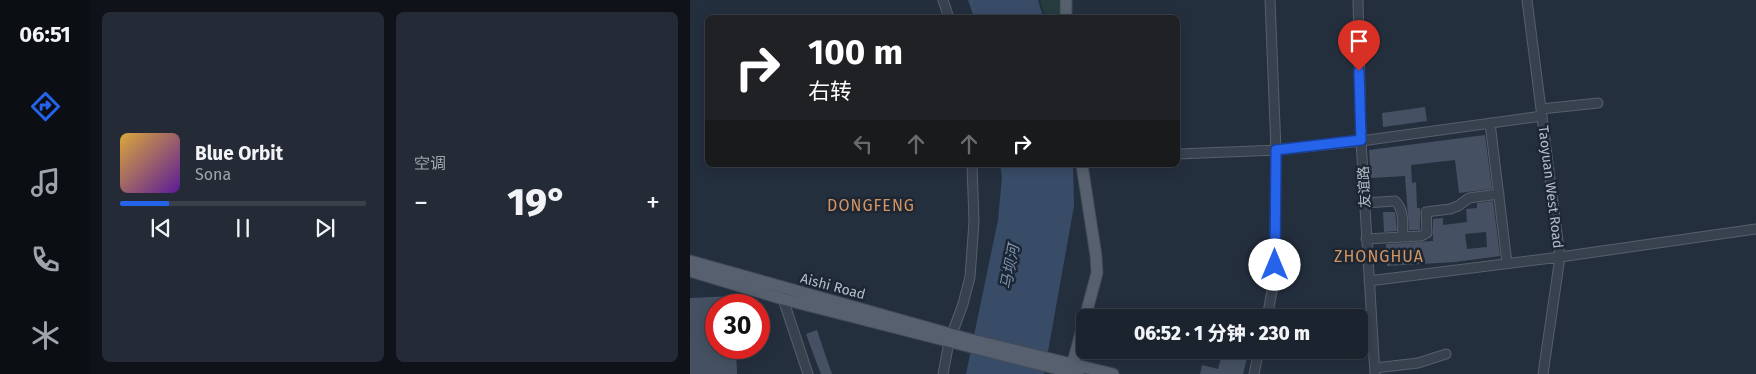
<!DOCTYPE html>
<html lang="zh">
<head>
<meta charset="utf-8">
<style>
	:root { --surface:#1b232e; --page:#242b36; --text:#f1f3f6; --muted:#a0a4aa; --line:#39404a; --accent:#2563eb }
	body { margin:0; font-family:"Fira Sans","Noto Sans SC",sans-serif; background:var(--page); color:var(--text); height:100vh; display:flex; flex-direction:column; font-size:19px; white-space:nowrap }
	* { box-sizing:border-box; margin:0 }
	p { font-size:16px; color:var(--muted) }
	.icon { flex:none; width:28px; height:28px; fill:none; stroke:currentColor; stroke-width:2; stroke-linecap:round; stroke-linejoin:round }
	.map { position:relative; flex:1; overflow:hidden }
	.side { display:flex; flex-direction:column; gap:12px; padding:12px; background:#0f1319; width:600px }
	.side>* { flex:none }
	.top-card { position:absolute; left:15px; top:15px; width:475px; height:152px; border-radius:8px; box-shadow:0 2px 12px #0003,0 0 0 1px var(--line); background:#202124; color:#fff; overflow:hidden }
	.speed { position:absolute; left:15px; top:294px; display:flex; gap:10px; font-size:25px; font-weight:700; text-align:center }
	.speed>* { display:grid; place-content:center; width:65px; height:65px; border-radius:50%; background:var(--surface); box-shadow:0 2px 12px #0003,0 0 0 1px var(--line); line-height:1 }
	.speed .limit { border:8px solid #d22; background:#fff; color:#111 }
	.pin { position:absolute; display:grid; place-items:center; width:42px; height:42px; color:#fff; margin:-51px -21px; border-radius:50% 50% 50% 0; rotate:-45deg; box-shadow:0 0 5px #0007 }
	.pin .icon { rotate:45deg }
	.me { position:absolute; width:55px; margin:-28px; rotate:0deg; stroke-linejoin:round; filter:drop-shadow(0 0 4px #0008) }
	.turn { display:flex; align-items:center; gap:18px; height:105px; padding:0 20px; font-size:22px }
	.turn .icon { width:65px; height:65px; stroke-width:2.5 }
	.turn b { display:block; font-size:35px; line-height:42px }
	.lanes { display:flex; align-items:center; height:48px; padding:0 20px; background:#0003; justify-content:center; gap:25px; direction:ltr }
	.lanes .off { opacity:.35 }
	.big { font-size:38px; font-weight:800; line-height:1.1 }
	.side .widget { flex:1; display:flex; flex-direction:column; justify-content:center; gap:8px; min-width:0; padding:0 18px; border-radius:8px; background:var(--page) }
	.song { display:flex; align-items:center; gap:15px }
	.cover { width:60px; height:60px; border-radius:8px; background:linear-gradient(135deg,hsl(40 70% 55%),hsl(270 70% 35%)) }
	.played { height:5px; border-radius:2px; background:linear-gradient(90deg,var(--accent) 20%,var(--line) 20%) }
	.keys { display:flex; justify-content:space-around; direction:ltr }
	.heat { display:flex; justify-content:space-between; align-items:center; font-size:28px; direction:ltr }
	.side .tiles { flex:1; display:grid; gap:12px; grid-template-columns:repeat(2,1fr) }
	.trip { position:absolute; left:386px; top:309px; width:292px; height:50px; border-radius:8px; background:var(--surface); box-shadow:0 2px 12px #0003,0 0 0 1px var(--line); font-weight:800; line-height:50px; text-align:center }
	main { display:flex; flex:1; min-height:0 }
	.dock { display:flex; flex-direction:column; width:90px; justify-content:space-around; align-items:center; background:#0b0e12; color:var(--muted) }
	.dock .icon { width:35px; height:35px }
	.dock .current { color:var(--accent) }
	.dock b { font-size:22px; color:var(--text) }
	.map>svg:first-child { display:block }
	.green { fill:#263c3f }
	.water { fill:#394c67 }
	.building { fill:#455162; fill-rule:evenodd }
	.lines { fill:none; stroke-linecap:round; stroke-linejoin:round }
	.minor-casing { stroke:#565f6c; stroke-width:11 }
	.major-casing { stroke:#414a57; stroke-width:13 }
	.path { stroke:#44595c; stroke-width:1; stroke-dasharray:4 4; stroke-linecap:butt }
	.minor { stroke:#38414e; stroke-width:9 }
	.major { stroke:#56606e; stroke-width:11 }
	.route-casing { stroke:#184099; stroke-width:12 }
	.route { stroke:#2563eb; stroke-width:9 }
	.labels { text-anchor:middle; stroke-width:5; stroke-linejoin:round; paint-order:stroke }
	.street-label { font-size:14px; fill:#b4bcc9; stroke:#1d2633 }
	.water-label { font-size:15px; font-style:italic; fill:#7c92b1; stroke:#1d2633 }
	.quarter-label { font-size:16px; letter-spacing:1px; fill:#d59563; stroke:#1d2633 }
</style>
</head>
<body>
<main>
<nav class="dock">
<b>06:51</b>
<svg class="icon current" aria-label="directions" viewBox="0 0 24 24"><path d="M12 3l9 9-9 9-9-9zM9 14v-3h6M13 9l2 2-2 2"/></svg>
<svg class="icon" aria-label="music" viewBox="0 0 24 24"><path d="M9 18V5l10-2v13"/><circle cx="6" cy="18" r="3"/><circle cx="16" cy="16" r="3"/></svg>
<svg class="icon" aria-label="phone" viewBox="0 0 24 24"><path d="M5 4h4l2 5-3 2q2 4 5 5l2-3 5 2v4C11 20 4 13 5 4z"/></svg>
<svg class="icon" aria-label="climate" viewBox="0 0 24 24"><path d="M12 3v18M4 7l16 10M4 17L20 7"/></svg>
</nav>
<section class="side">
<div class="tiles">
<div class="widget">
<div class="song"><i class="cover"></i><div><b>Blue Orbit</b><p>Sona</p></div></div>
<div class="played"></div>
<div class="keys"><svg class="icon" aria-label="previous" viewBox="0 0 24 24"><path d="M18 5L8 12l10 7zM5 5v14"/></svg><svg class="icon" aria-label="pause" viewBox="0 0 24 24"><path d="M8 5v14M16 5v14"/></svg><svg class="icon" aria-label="next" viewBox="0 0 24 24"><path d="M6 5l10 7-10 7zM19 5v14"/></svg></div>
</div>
<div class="widget"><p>空调</p>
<div class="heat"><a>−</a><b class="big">19°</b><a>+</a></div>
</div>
</div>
</section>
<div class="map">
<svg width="1066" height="374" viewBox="0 0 1066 374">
	<rect width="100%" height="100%" fill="#242f3e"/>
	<path class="green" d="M350,0H369L370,17H355Z"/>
	<path class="water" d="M278,0H348L353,17H284Z
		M310,165H383L384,206L354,374H276L308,220L312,177Z"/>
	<path class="building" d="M735,107L737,121L693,127L692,113Z
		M795,135L802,189L769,193L765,160L721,165L722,183L726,182L727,208H730V230H719L715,176L681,178L679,150Z
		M803,201L810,256L765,262L697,266L696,244L743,241V219L753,218V225L777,222L776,209L787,208V203ZM796,232L797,247L777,249L775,234Z
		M693,212H705L707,231L694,232Z
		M44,296V305H26V348H46L47,374H0V298Z
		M127,330L135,354L142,374H131L126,361L116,334Z
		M533,350H559L553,374H510L512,365L528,369Z"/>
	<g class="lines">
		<g class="minor-casing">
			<path id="minor" d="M253,0L259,18
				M668,0L671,141L685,374
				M837,0L870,257L853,374
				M851,109L908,103
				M800,123L817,263
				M488,154L586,150L671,141L852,116
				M675,203L705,201C715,210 712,225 713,237
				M676,239L731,236L737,233L736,212L760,209L768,206L779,198L809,194
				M679,281L870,257L1066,229
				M93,299L118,374
				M577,318L584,280L585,265L586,150L580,0
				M685,368L728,363L756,354
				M253,374L259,342L273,304L280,277L284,222L282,165
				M564,374L569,350"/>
		</g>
		<g class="major-casing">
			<path id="major" d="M376,0V18
				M0,261L278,339L423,374
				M0,271L93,299L388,374
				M381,370L407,273L406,256L392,165"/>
		</g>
		<path class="path" d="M282,0L284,18"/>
		<use href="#minor" class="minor"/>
		<use href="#major" class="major"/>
	</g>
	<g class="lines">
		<g class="route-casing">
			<path id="route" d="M585,265L586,150L671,140L669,71"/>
		</g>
		<use href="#route" class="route"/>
	</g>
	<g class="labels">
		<g class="street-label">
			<text transform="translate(674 187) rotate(-93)" y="5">友谊路</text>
			<text transform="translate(861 187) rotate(83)" y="5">Taoyuan West Road</text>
			<text transform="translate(143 286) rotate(15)" y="5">Aishi Road</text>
		</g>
		<g class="water-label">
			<text transform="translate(320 267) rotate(-79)" y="5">马坝河</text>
		</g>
		<g class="quarter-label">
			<text x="181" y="211">DONGFENG</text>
			<text x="689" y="262">ZHONGHUA</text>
		</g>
	</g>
</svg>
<div class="speed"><div class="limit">30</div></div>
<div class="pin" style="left:669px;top:71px;background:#d93025"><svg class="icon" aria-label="arrive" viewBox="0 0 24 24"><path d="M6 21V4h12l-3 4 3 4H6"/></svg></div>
<svg class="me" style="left:585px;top:265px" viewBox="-20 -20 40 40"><circle r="19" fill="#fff"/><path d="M0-13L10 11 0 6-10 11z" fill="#2563eb"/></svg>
<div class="trip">06:52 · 1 分钟 · 230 m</div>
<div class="top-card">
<div class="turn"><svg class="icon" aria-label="right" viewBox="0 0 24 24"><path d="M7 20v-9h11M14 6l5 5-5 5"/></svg><div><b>100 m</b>右转</div></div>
<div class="lanes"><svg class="icon off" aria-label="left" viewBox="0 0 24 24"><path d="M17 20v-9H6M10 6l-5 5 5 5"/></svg><svg class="icon off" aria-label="ahead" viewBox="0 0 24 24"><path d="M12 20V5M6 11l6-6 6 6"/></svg><svg class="icon off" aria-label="ahead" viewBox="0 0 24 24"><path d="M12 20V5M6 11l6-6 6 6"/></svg><svg class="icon" aria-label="right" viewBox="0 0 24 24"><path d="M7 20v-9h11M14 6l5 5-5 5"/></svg></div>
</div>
</div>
</main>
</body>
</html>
